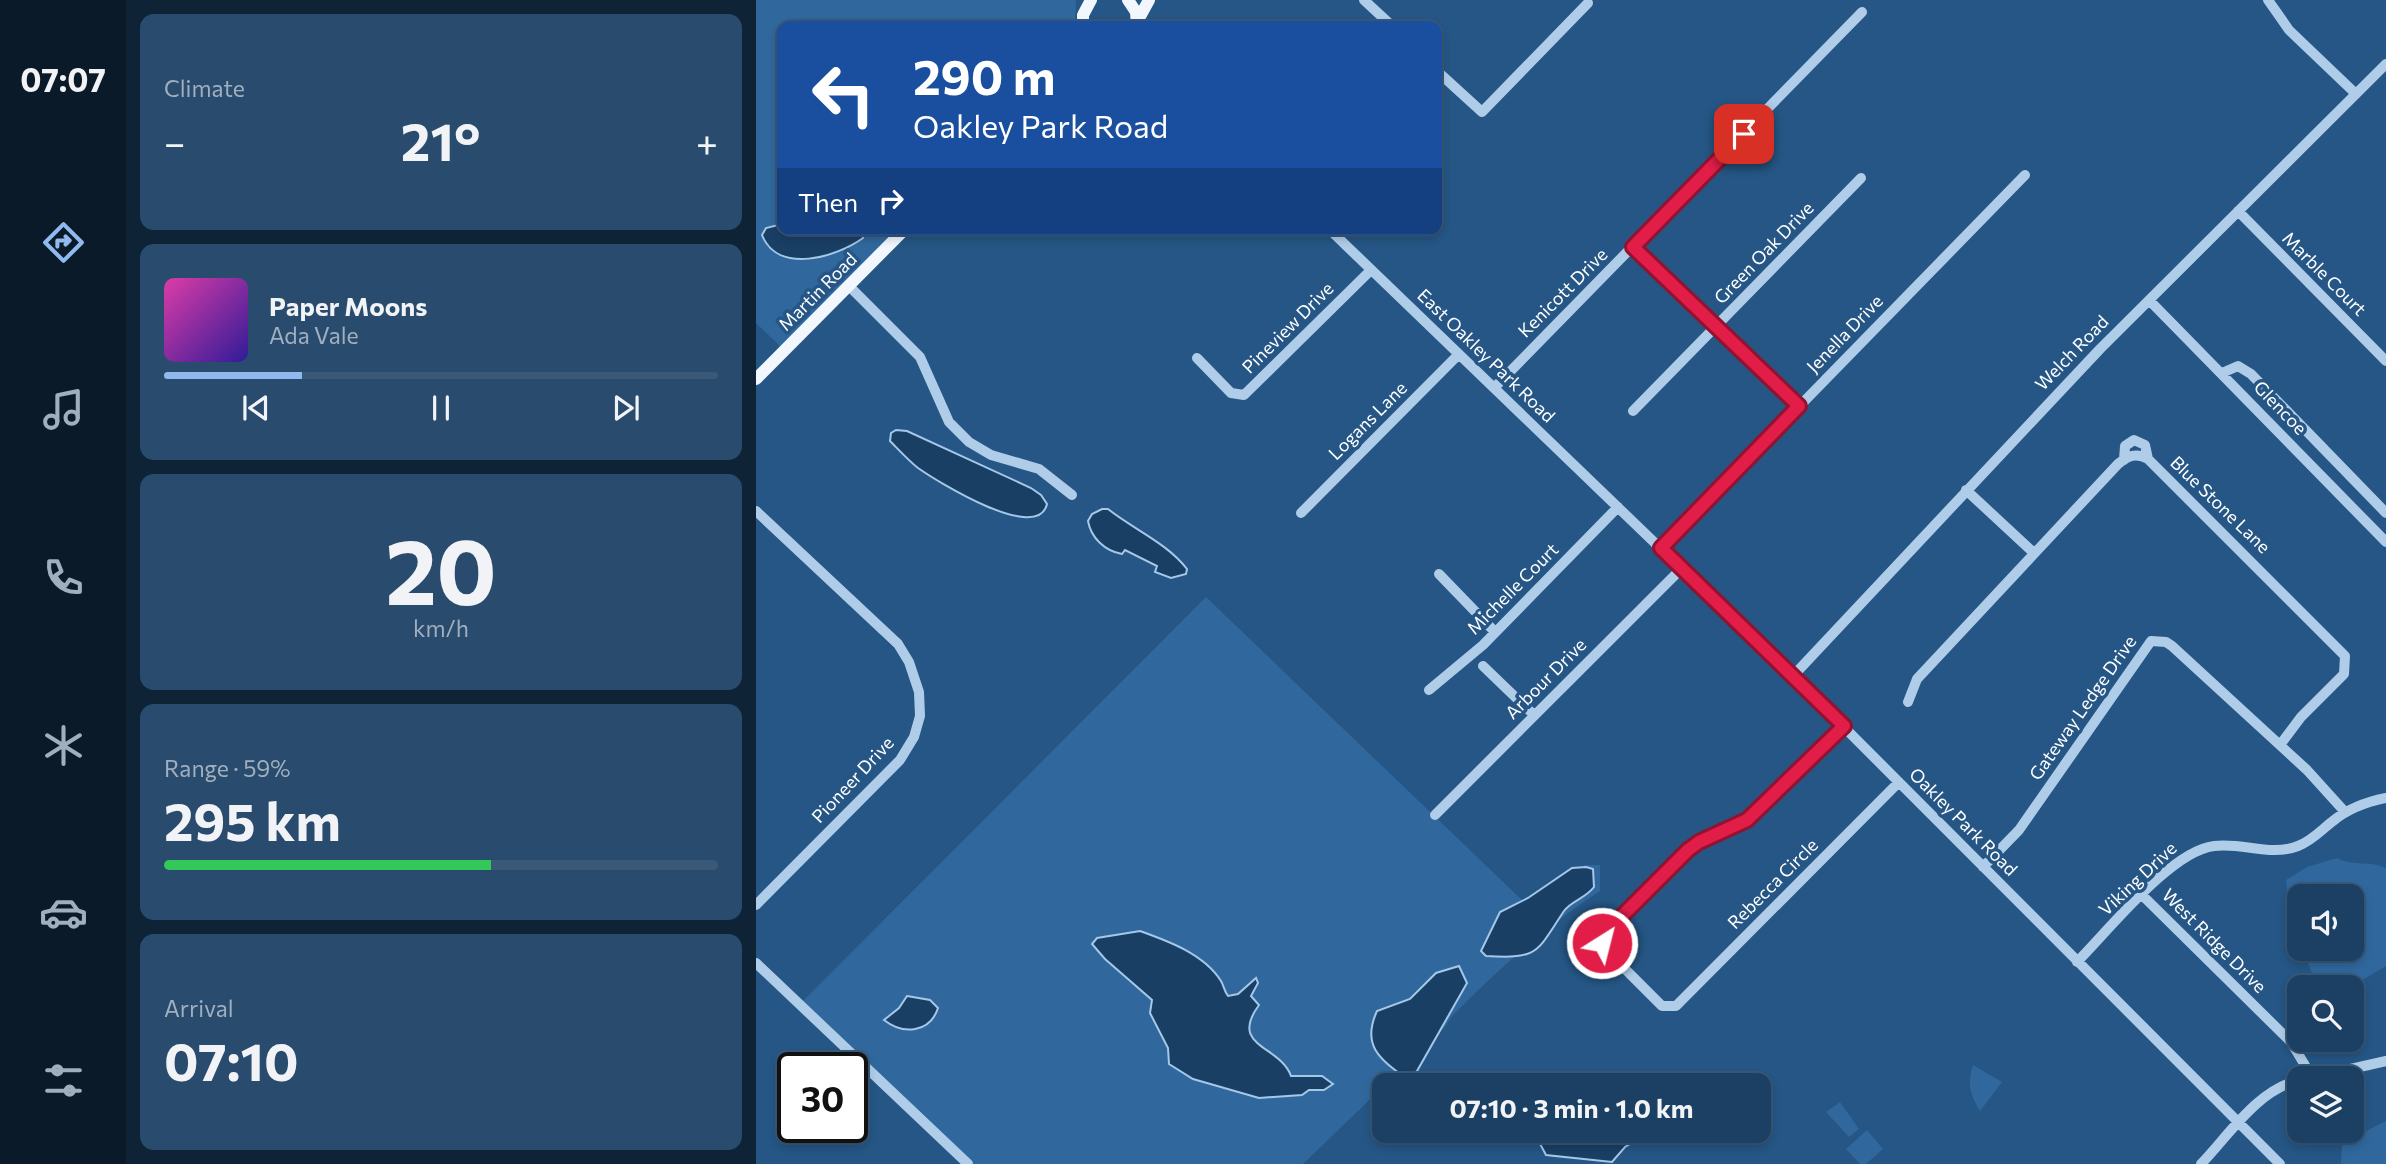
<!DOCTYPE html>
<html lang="en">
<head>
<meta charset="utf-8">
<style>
	:root { --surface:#1c4064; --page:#294b6d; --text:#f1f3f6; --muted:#a0afbf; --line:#3a5978; --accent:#90b9f0 }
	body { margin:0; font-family:Commissioner,sans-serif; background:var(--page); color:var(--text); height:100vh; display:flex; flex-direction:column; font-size:26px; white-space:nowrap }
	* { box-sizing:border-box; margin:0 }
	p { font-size:23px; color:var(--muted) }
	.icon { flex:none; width:38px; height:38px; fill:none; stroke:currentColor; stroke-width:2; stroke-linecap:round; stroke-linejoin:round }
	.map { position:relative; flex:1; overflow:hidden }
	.side { display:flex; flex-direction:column; gap:14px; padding:14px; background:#0f2337; width:630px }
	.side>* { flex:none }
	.top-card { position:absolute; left:21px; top:21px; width:665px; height:214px; border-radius:14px; box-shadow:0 4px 10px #0003,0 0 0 2px var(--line); background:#1a4fa0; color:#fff; overflow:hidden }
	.tools { position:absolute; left:1531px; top:884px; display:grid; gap:14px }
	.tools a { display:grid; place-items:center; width:77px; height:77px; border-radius:14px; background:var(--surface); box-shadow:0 4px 10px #0003,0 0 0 2px var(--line); font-size:35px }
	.speed { position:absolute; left:21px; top:1052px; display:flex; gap:14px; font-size:35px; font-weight:700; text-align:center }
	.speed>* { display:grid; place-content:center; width:91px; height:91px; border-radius:50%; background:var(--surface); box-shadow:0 4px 10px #0003,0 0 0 2px var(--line); line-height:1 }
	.speed .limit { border:4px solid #111; border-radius:10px; background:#fff; color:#111 }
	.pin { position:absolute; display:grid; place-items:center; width:60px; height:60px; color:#fff; margin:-30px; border-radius:14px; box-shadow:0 4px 10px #0006 }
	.me { position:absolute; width:77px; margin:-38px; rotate:36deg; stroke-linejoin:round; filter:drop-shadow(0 0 5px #0008) }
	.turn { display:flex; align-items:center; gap:24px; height:147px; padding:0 21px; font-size:32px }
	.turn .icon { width:91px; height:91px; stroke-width:2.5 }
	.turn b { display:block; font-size:49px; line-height:60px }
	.then { display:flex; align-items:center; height:66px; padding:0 21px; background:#0003; gap:14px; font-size:26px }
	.big { font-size:52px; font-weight:700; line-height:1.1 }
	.side .widget { flex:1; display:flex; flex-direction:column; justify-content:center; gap:10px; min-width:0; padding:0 24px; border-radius:14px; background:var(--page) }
	.side .dial { align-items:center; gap:0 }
	.dial b { font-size:91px; line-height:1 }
	.song { display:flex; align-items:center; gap:21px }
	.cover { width:84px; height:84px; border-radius:10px; background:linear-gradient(135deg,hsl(320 70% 55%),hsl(250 70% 35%)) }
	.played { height:7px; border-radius:4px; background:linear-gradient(90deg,var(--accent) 25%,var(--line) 25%) }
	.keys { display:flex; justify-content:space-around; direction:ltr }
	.heat { display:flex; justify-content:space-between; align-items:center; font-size:38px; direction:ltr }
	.charge { height:10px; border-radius:5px; background:linear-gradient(90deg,#34c759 59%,var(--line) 0) }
	.trip { position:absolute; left:616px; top:1073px; width:399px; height:70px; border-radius:14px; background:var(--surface); box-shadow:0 4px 10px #0003,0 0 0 2px var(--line); font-weight:700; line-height:70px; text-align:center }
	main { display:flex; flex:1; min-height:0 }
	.dock { display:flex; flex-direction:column; width:126px; justify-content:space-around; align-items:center; background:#0b1a28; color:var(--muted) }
	.dock .icon { width:49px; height:49px }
	.dock .selected { color:var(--accent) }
	.dock b { font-size:32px; color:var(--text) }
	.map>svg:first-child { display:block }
	.green { fill:#30689d }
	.water { fill:#1a3f65; stroke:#a4c8e9; stroke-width:2 }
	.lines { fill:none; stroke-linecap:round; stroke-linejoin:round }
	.minor { stroke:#afcde8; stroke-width:10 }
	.major { stroke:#f2f7fe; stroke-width:12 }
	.route-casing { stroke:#92132f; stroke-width:18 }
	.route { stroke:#e11d48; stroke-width:12 }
	.labels { text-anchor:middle; stroke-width:7; stroke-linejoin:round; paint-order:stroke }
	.street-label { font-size:18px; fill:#fff; stroke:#255685 }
</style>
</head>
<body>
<main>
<nav class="dock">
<b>07:07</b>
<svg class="icon selected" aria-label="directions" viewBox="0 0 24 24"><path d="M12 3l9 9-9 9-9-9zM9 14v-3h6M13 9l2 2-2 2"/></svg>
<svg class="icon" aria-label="music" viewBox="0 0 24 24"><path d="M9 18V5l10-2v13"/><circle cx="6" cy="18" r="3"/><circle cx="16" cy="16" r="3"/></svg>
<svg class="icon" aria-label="phone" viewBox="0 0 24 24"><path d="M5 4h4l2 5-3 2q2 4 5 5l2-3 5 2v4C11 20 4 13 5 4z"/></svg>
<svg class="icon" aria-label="climate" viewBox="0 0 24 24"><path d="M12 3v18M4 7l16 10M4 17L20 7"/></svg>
<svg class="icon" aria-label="car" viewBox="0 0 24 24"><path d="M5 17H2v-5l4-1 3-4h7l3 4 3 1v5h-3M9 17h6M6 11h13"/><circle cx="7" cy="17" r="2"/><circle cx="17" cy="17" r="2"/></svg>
<svg class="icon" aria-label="filters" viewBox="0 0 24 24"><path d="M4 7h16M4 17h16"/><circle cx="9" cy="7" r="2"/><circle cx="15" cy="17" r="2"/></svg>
</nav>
<section class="side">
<div class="widget"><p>Climate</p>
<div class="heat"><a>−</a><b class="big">21°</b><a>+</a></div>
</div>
<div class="widget">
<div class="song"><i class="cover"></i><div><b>Paper Moons</b><p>Ada Vale</p></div></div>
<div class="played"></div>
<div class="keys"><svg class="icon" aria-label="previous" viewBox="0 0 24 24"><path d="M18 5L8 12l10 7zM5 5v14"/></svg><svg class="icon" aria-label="pause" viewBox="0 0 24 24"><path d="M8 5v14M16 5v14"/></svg><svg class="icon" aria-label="next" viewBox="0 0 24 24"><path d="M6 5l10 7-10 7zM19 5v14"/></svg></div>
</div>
<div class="widget dial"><b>20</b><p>km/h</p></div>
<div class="widget"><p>Range · 59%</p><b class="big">295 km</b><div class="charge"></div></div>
<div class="widget"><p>Arrival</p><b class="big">07:10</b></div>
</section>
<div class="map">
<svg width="1630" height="1164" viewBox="0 0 1630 1164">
	<rect width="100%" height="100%" fill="#255685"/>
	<path class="green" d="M0,0H320L319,26H26V229H144L27,349L0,323Z
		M450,597L768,902L829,865H844V891C787,928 744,968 696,1016L689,1027L547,1164H214L45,1003Z
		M1581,858C1599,867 1613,860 1630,868V966L1603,982L1570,987L1556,973L1546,949L1596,948V896H1544L1543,943L1534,921L1530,880L1551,867Z
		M1217,1065L1246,1082L1224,1111C1214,1094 1211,1084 1217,1065Z
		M1084,1102L1103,1129L1093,1137L1070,1112Z
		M1630,1121V1164H1585L1586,1143Z
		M1111,1130L1127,1149L1110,1164H1104L1090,1149Z"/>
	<path class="water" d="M26,224V229H106L107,238C81,257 22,275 6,235L10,228Z
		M140,430L151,431L275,488L285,495L291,504C282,544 182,482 162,468C152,460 143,450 134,441L135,433Z
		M346,509H352C377,529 411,543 431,569L430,574L415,578L399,572L401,566L369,550L366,554C349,551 335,538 332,521L336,514Z
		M830,867L837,869L838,887C830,898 815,901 808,911C780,953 783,959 730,956L725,951L744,912L772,898L816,868Z
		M384,931C412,941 448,954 465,981C468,986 468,991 472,996L482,994L500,978L502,983L495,996L503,1005C472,1047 524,1045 535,1076H566L577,1084L568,1090H553L546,1095L503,1098L437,1079L413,1064L412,1048L394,1013L396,1000L349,959L336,944L341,938Z
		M703,966L711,983L661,1071L651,1079C624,1059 605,1046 621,1011L654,999L680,973Z
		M151,996L174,1000L182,1008C174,1033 147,1035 128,1020L143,1008Z
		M782,1131V1130L896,1131L869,1147L856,1162L790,1155L782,1140Z"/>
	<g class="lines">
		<path class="minor" d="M608,0L636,26
			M1512,0L1533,30L1600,94
			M681,71L726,112L832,3
			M1482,211L1630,361
			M573,229L1037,676L1524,1164
			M877,248L1043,406
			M93,286L164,357L193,422L213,442L235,455L283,469L316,495
			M1393,300L1630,542
			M441,358L475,393L488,395L615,270
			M1466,373L1482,366L1495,374L1630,513
			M738,388L1106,12
			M877,411L1105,178
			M1368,460L1369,446L1378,440L1389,445L1392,459
			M1210,490L1278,553
			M0,511L142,644L153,662L163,692L164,716L158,737L144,760L0,905
			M545,513L703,354
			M905,548L1269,175
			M683,574L739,632
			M727,666L778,715
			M1037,676L1344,349L1630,64
			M673,690L727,645L862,507
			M1152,702L1161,679L1362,464C1372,456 1380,452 1392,459L1589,656L1588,674L1545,717L1524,745
			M1088,726L991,820L943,842L932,850L851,932L847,943L851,951L906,1006H920L1143,782
			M679,815L926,568
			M1227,867L1263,830L1395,641L1410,642L1416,646L1551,770L1589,812
			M1387,896L1535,1042L1550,1067L1553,1078
			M1321,962C1353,930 1415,851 1458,846C1487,842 1514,857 1542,846C1557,840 1565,830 1577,821C1593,808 1610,802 1630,798
			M0,963L212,1164
			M1555,1078L1630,1061
			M1445,1164C1473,1135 1502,1089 1544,1080"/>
		<path class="major" d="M372,0L380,12L381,26
			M382,20L393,0
			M327,26V15L335,0
			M0,379L149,229"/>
	</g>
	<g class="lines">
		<g class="route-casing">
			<path id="route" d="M846,943L858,924L932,850L943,842L991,820L1088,726L905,548L1043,406L877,247L988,134"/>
		</g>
		<use href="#route" class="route"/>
	</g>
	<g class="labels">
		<g class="street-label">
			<text transform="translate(1008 253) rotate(-46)" y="6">Green Oak Drive</text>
			<text transform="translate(1568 274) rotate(45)" y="6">Marble Court</text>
			<text transform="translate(62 292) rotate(-45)" y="6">Martin Road</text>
			<text transform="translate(807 293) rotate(-45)" y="6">Kenicott Drive</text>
			<text transform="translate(532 328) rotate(-45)" y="6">Pineview Drive</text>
			<text transform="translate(1089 334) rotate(-46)" y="6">Jenella Drive</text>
			<text transform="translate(1316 353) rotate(-46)" y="6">Welch Road</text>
			<text transform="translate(730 356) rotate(44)" y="6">East Oakley Park Road</text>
			<text transform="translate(1524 408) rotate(46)" y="6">Glencoe</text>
			<text transform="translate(612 421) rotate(-45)" y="6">Logans Lane</text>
			<text transform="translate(1464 505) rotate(44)" y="6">Blue Stone Lane</text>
			<text transform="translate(757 589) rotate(-45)" y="6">Michelle Court</text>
			<text transform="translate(790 679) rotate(-45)" y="6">Arbour Drive</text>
			<text transform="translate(1327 708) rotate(-55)" y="6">Gateway Ledge Drive</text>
			<text transform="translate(97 780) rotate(-47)" y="6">Pioneer Drive</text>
			<text transform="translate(1207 822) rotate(45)" y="6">Oakley Park Road</text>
			<text transform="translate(1382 879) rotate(-43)" y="6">Viking Drive</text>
			<text transform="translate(1017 884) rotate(-45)" y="6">Rebecca Circle</text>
			<text transform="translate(1458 941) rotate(45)" y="6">West Ridge Drive</text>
		</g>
	</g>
</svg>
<div class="tools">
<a><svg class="icon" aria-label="sound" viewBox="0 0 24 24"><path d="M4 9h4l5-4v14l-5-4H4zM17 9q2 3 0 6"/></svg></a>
<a><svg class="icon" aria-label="search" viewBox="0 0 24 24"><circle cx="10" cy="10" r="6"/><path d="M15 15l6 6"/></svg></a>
<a><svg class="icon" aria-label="layers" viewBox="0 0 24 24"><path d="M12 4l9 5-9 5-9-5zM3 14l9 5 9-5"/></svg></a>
</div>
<div class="speed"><div class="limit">30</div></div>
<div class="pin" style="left:988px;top:134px;background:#d93025"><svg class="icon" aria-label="arrive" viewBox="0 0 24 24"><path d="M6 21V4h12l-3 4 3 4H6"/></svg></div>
<svg class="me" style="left:846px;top:943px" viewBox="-20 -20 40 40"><circle r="17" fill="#e11d48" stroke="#fff" stroke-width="3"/><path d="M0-11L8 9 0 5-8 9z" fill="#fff"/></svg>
<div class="trip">07:10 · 3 min · 1.0 km</div>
<div class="top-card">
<div class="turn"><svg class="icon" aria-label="left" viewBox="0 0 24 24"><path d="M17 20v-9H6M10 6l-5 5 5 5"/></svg><div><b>290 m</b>Oakley Park Road</div></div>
<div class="then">Then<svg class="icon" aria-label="right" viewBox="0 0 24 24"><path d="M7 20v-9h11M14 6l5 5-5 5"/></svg></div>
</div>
</div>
</main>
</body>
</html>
